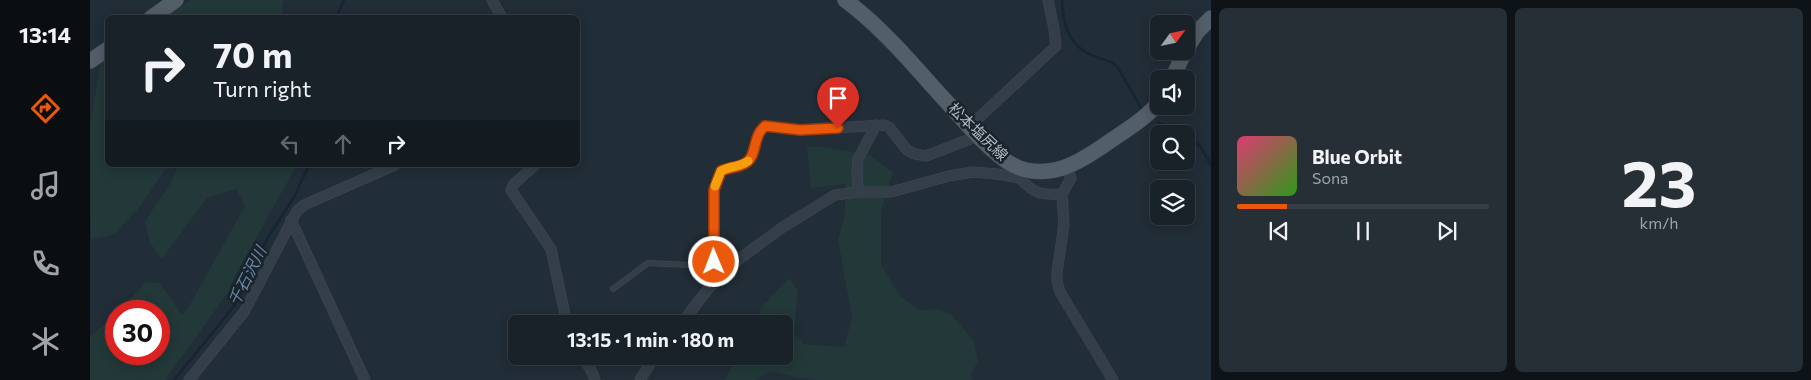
<!DOCTYPE html>
<html lang="en">
<head>
<meta charset="utf-8">
<style>
	:root { --surface:#192229; --page:#262f35; --text:#f1f3f6; --muted:#9fa4a8; --line:#373f46; --accent:#ea580c }
	body { margin:0; font-family:Commissioner,"Noto Sans JP",sans-serif; background:var(--page); color:var(--text); height:100vh; display:flex; flex-direction:column; font-size:19px; white-space:nowrap }
	* { box-sizing:border-box; margin:0 }
	p { font-size:16px; color:var(--muted) }
	.icon { flex:none; width:28px; height:28px; fill:none; stroke:currentColor; stroke-width:2; stroke-linecap:round; stroke-linejoin:round }
	.map { position:relative; flex:1; overflow:hidden }
	.drawer { display:flex; flex-direction:column; gap:8px; padding:8px; background:#0e1317; width:600px }
	.drawer>* { flex:none }
	.guide { position:absolute; left:15px; top:15px; width:475px; height:152px; border-radius:8px; box-shadow:0 2px 12px #0003,0 0 0 1px var(--line); background:#192229; color:var(--text); overflow:hidden }
	.needle { width:32px; rotate:57deg }
	.buttons { position:absolute; left:1060px; top:15px; display:grid; gap:10px }
	.buttons a { display:grid; place-items:center; width:45px; height:45px; border-radius:8px; background:var(--surface); box-shadow:0 2px 12px #0003,0 0 0 1px var(--line); font-size:25px }
	.speed { position:absolute; left:15px; top:300px; display:flex; gap:10px; font-size:25px; font-weight:700; text-align:center }
	.speed>* { display:grid; place-content:center; width:65px; height:65px; border-radius:50%; background:var(--surface); box-shadow:0 2px 12px #0003,0 0 0 1px var(--line); line-height:1 }
	.speed .limit { border:8px solid #d22; background:#fff; color:#111 }
	.pin { position:absolute; display:grid; place-items:center; width:42px; height:42px; color:#fff; margin:-51px -21px; border-radius:50% 50% 50% 0; rotate:-45deg; box-shadow:0 0 5px #0007 }
	.pin .icon { rotate:45deg }
	.me { position:absolute; width:55px; margin:-28px; rotate:359deg; stroke-linejoin:round; filter:drop-shadow(0 0 4px #0008) }
	.turn { display:flex; align-items:center; gap:18px; height:105px; padding:0 25px; font-size:22px }
	.turn .icon { width:65px; height:65px; stroke-width:2.5 }
	.turn b { display:block; font-size:35px; line-height:42px }
	.lanes { display:flex; align-items:center; height:48px; padding:0 25px; background:#0003; justify-content:center; gap:25px; direction:ltr }
	.lanes .off { opacity:.35 }
	.drawer .card { flex:1; display:flex; flex-direction:column; justify-content:center; gap:8px; min-width:0; padding:0 18px; border-radius:8px; background:var(--page) }
	.drawer .dial { align-items:center; gap:0 }
	.dial b { font-size:65px; line-height:1 }
	.song { display:flex; align-items:center; gap:15px }
	.cover { width:60px; height:60px; border-radius:8px; background:linear-gradient(135deg,hsl(340 70% 55%),hsl(110 70% 35%)) }
	.played { height:5px; border-radius:2px; background:linear-gradient(90deg,var(--accent) 20%,var(--line) 20%) }
	.keys { display:flex; justify-content:space-around; direction:ltr }
	.drawer .tiles { flex:1; display:grid; gap:8px; grid-template-columns:repeat(2,1fr) }
	.trip { position:absolute; left:418px; top:315px; width:285px; height:50px; border-radius:8px; background:var(--surface); box-shadow:0 2px 12px #0003,0 0 0 1px var(--line); font-weight:700; line-height:50px; text-align:center }
	main { display:flex; flex:1; min-height:0 }
	.dock { display:flex; flex-direction:column; width:90px; justify-content:space-around; align-items:center; background:#0a0e10; color:var(--muted) }
	.dock .icon { width:35px; height:35px }
	.dock .on { color:var(--accent) }
	.dock b { font-size:22px; color:var(--text) }
	.map>svg:first-child { display:block }
	.green { fill:#233838 }
	.lines { fill:none; stroke-linecap:round; stroke-linejoin:round }
	.stream { stroke:#152534; stroke-width:2.5 }
	.lane-casing { stroke:#414a54; stroke-width:6 }
	.street-casing { stroke:#414a54; stroke-width:11 }
	.primary-casing { stroke:#414a54; stroke-width:16 }
	.lane { stroke:#343e48; stroke-width:5 }
	.street { stroke:#343e48; stroke-width:10 }
	.primary { stroke:#525e68; stroke-width:15 }
	.route-casing { stroke:#983908; stroke-width:12 }
	.route { stroke:#ea580c; stroke-width:9 }
	.slow { stroke:#f59e0b; stroke-width:9 }
	.labels { text-anchor:middle; stroke-width:5; stroke-linejoin:round; paint-order:stroke }
	.street-label { font-size:15px; fill:#aeb9c4; stroke:#1a232c }
	.water-label { font-size:16px; font-style:italic; fill:#6888a3; stroke:#1a232c }
</style>
</head>
<body>
<main>
<nav class="dock">
<b>13:14</b>
<svg class="icon on" aria-label="directions" viewBox="0 0 24 24"><path d="M12 3l9 9-9 9-9-9zM9 14v-3h6M13 9l2 2-2 2"/></svg>
<svg class="icon" aria-label="music" viewBox="0 0 24 24"><path d="M9 18V5l10-2v13"/><circle cx="6" cy="18" r="3"/><circle cx="16" cy="16" r="3"/></svg>
<svg class="icon" aria-label="phone" viewBox="0 0 24 24"><path d="M5 4h4l2 5-3 2q2 4 5 5l2-3 5 2v4C11 20 4 13 5 4z"/></svg>
<svg class="icon" aria-label="climate" viewBox="0 0 24 24"><path d="M12 3v18M4 7l16 10M4 17L20 7"/></svg>
</nav>
<div class="map">
<svg width="1121" height="380" viewBox="0 0 1121 380">
	<rect width="100%" height="100%" fill="#212d37"/>
	<path class="green" d="M101,0H193L192,17H76Z
		M17,60L18,165H86L75,170L48,209L25,234L1,240L0,127L10,65Z
		M717,147H733L780,155L803,173L791,210V265L811,297L830,310L846,309L861,314L884,341L888,361L881,375L884,380H726L705,377L681,371L665,380H635L647,356H694V324H663L673,305L699,278L708,291L704,334L714,344L754,347L762,318L748,240L755,213V184L721,188Z
		M88,165H207L145,276L137,294L75,380H0V337L26,313V354H69V311H28L56,282L70,283L92,315L99,306L155,206L146,189L117,198L72,259L60,243L55,221L80,184Z"/>
	<g class="lines">
		<path class="stream" d="M972,0C973,20 976,39 994,51C1002,57 1014,59 1023,63L1027,66L1051,108
			M246,18L254,0
			M1068,122L1092,134
			M1096,136L1110,146L1121,165
			M84,380L145,305L177,239L204,197L219,165"/>
		<g class="lane-casing">
			<path id="lane" d="M523,289L558,263L619,266L624,262"/>
		</g>
		<g class="street-casing">
			<path id="street" d="M402,0L412,18
				M880,126L966,46L964,29L958,0
				M445,165L424,184L421,190L461,249L477,324
				M977,167L981,178L972,194L974,224L967,273V281L970,292L1023,380
				M930,178C944,194 951,195 972,194
				M768,192L767,173L768,159L786,125
				M201,220L275,380
				M645,262H624V190L631,171C639,167 650,168 657,162C665,156 664,144 668,136C669,132 672,129 675,126L710,130L794,125L799,127L817,150L825,154L836,156L888,136
				M591,324L619,288L645,262L693,227L745,195L768,192H801L859,176L883,172L907,174L930,178L934,170
				M492,356L502,372L505,380
				M99,380L154,312L207,211L214,205L305,165
				M550,380L565,356"/>
		</g>
		<g class="primary-casing">
			<path id="primary" d="M755,0C793,28 823,65 854,99C872,118 910,166 936,170C966,176 988,163 1013,146C1031,133 1055,120 1069,102
				M61,18L86,0
				M1096,50L1107,32L1121,18
				M0,61L18,49
				M1082,79L1095,51"/>
		</g>
		<use href="#lane" class="lane"/>
		<use href="#street" class="street"/>
		<use href="#primary" class="primary"/>
	</g>
	<g class="lines">
		<g class="route-casing">
			<path id="route" d="M624,262V190L631,171C639,167 650,168 657,162C665,156 664,144 668,136C669,132 672,129 675,126L710,130L748,128"/>
		</g>
		<use href="#route" class="route"/>
		<path class="slow" d="M625,186L631,171C640,166 650,167 658,161"/>
	</g>
	<g class="labels">
		<g class="street-label">
			<text transform="translate(888 132) rotate(44)" y="5">松本塩尻線</text>
		</g>
		<g class="water-label">
			<text transform="translate(157 276) rotate(-63)" y="6">千石沢川</text>
		</g>
	</g>
</svg>
<div class="buttons">
<a><svg class="needle" viewBox="-14 -14 28 28"><path d="M0-13l5 13h-10z" fill="#e53935"/><path d="M0 13l5-13h-10z" fill="#9fa4a8"/></svg></a>
<a><svg class="icon" aria-label="sound" viewBox="0 0 24 24"><path d="M4 9h4l5-4v14l-5-4H4zM17 9q2 3 0 6"/></svg></a>
<a><svg class="icon" aria-label="search" viewBox="0 0 24 24"><circle cx="10" cy="10" r="6"/><path d="M15 15l6 6"/></svg></a>
<a><svg class="icon" aria-label="layers" viewBox="0 0 24 24"><path d="M12 4l9 5-9 5-9-5zM3 14l9 5 9-5"/></svg></a>
</div>
<div class="speed"><div class="limit">30</div></div>
<div class="pin" style="left:748px;top:128px;background:#d93025"><svg class="icon" aria-label="arrive" viewBox="0 0 24 24"><path d="M6 21V4h12l-3 4 3 4H6"/></svg></div>
<svg class="me" style="left:624px;top:262px" viewBox="-20 -20 40 40"><circle r="17" fill="#ea580c" stroke="#fff" stroke-width="3"/><path d="M0-11L8 9 0 5-8 9z" fill="#fff"/></svg>
<div class="trip">13:15 · 1 min · 180 m</div>
<div class="guide">
<div class="turn"><svg class="icon" aria-label="right" viewBox="0 0 24 24"><path d="M7 20v-9h11M14 6l5 5-5 5"/></svg><div><b>70 m</b>Turn right</div></div>
<div class="lanes"><svg class="icon off" aria-label="left" viewBox="0 0 24 24"><path d="M17 20v-9H6M10 6l-5 5 5 5"/></svg><svg class="icon off" aria-label="ahead" viewBox="0 0 24 24"><path d="M12 20V5M6 11l6-6 6 6"/></svg><svg class="icon" aria-label="right" viewBox="0 0 24 24"><path d="M7 20v-9h11M14 6l5 5-5 5"/></svg></div>
</div>
</div>
<section class="drawer">
<div class="tiles">
<div class="card">
<div class="song"><i class="cover"></i><div><b>Blue Orbit</b><p>Sona</p></div></div>
<div class="played"></div>
<div class="keys"><svg class="icon" aria-label="previous" viewBox="0 0 24 24"><path d="M18 5L8 12l10 7zM5 5v14"/></svg><svg class="icon" aria-label="pause" viewBox="0 0 24 24"><path d="M8 5v14M16 5v14"/></svg><svg class="icon" aria-label="next" viewBox="0 0 24 24"><path d="M6 5l10 7-10 7zM19 5v14"/></svg></div>
</div>
<div class="card dial"><b>23</b><p>km/h</p></div>
</div>
</section>
</main>
</body>
</html>
